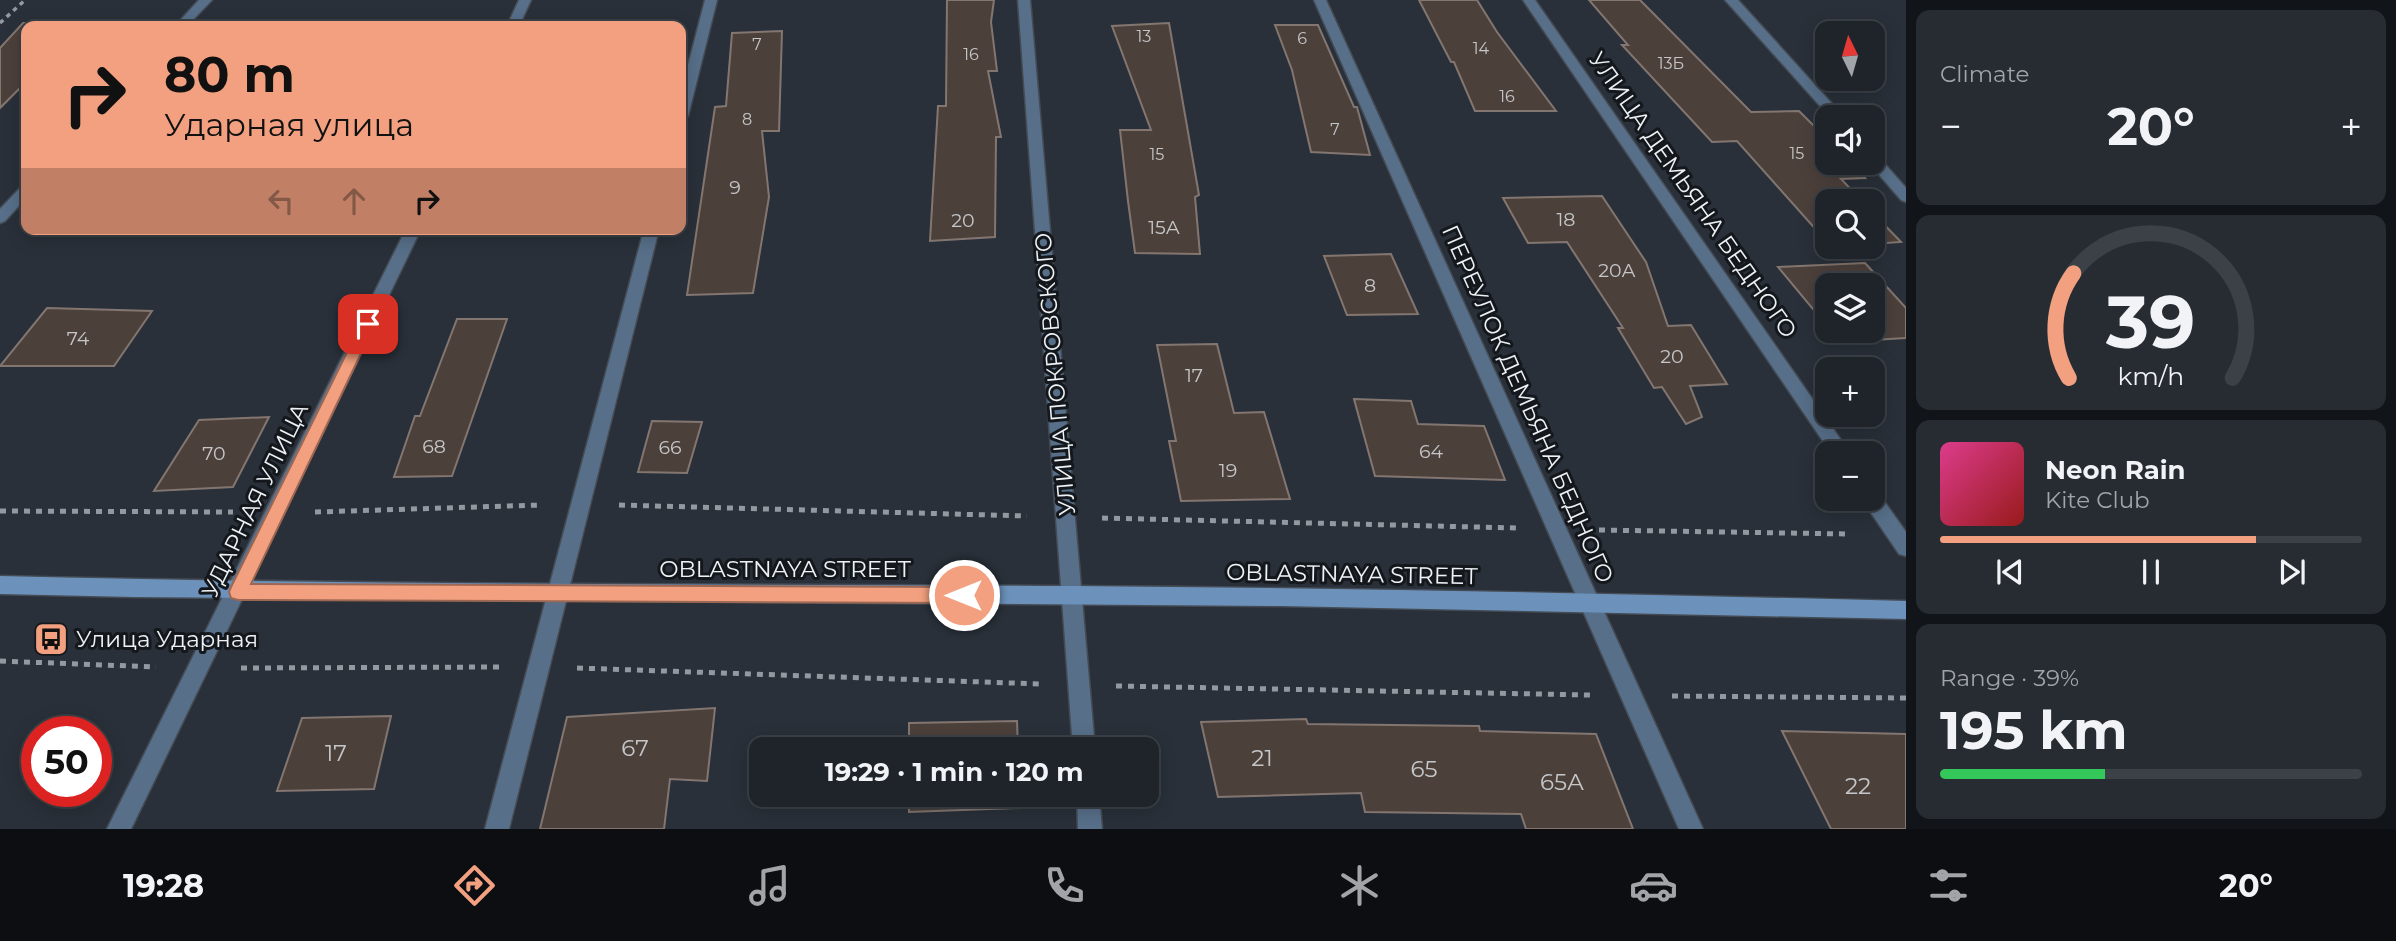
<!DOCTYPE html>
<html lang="en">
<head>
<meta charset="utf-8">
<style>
	:root { --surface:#1f242b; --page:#272c33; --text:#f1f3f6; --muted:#a1a4a9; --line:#3c4147; --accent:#f2a07f }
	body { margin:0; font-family:Montserrat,sans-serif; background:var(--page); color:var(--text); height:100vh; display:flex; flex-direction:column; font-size:26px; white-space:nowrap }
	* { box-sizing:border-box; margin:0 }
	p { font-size:23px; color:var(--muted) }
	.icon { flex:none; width:38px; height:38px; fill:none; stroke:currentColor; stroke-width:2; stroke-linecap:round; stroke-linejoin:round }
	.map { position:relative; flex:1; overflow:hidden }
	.panel { display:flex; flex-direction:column; gap:10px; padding:10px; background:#111418; width:490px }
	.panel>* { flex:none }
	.banner { position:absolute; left:21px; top:21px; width:665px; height:214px; border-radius:14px; box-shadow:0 4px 18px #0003,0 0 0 2px var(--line); background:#f2a07f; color:#111; overflow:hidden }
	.needle { width:46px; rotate:355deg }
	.tools { position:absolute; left:1815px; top:21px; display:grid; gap:14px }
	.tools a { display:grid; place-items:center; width:70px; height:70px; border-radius:14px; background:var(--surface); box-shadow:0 4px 18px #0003,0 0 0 2px var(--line); font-size:35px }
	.speed { position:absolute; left:21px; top:716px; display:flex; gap:14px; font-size:35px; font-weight:700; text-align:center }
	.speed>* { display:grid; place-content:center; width:91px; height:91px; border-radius:50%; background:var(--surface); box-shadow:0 4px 18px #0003,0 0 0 2px var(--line); line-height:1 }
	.speed .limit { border:10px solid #d22; background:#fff; color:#111 }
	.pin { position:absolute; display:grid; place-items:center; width:60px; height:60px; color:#fff; margin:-30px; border-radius:14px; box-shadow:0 4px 10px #0006 }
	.me { position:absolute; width:77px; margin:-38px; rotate:270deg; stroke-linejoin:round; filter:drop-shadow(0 0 5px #0008) }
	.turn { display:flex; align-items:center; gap:24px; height:147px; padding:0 28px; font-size:32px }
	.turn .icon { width:91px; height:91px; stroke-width:2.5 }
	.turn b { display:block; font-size:49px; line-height:60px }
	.lanes { display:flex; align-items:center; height:66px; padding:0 28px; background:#0003; justify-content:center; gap:35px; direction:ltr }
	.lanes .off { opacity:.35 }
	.big { font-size:52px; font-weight:700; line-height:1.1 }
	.panel .widget { flex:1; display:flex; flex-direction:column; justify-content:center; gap:10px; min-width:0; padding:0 24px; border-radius:14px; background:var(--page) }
	.panel .dial { align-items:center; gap:0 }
	.dial svg { height:182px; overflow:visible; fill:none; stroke:var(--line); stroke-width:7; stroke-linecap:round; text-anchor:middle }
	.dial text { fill:var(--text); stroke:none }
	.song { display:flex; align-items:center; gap:21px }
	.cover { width:84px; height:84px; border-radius:10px; background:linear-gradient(135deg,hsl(330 70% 55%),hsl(0 70% 35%)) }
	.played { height:7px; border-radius:4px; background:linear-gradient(90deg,var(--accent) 75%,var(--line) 75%) }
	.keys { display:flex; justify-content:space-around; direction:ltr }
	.heat { display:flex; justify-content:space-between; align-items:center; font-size:38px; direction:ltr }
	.charge { height:10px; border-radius:5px; background:linear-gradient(90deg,#34c759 39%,var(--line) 0) }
	.trip { position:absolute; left:749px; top:737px; width:410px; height:70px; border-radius:14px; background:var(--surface); box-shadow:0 4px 18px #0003,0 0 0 2px var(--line); font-weight:700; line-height:70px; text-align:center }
	.menu { display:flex; height:112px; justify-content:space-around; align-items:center; background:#0c0e11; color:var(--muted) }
	.menu .icon { width:49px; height:49px }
	.menu .active { color:var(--accent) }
	.menu b { font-size:32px; color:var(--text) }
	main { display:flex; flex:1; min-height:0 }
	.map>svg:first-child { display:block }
	.building { fill:#4c403b; stroke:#837670; stroke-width:2 }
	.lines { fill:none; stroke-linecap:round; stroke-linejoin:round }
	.minor-casing { stroke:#444b54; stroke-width:3 }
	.secondary-casing { stroke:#444b54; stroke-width:3 }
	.path-far1 { stroke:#9399a0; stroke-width:3.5; stroke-dasharray:4.5 4.5; stroke-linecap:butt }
	.path { stroke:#9399a0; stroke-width:5; stroke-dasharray:6 6; stroke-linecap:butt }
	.minor { fill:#576f89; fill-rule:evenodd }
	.secondary { fill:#6c92bc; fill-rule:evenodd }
	.route { fill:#f2a07f; stroke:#9d6853; stroke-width:2 }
	.labels { text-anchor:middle; stroke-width:6; stroke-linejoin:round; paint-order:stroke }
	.far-number-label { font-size:16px; fill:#c5c6c8 }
	.number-label { font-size:19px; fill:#c5c6c8 }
	.street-label { font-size:23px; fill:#edf2f7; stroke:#14181c }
	.poi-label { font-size:23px; fill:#edf2f7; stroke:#14181c; text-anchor:start }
	.near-number-label { font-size:23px; fill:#c5c6c8 }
</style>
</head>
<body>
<main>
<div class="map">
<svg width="1906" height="829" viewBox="0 0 1906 829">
	<rect width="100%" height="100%" fill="#293039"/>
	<path class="building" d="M947,0H994L991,22L997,71H988L1001,137H996L995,237L930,241L938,106H946Z
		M1419,0H1477L1497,32L1556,111H1475L1454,62H1451Z
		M1589,0H1640L1751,112L1799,111L1827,139V163H1850L1865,178L1841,179L1862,201H1827V242L1737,141L1712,142L1622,45H1628Z
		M23,23H85L81,26H26V82L0,108V48Z
		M1169,23L1199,195L1195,197L1200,254L1135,253L1128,201L1120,130H1151L1112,26Z
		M1275,25H1318L1354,107H1357L1370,155L1311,152L1292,70Z
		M782,31L779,131H762L769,197L753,293L687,295L715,107L726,106L732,33Z
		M1602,196L1646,262L1668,326L1691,325L1727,384L1690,386L1702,417L1686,424L1662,387L1654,388L1618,328H1623L1567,242L1528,243L1503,198Z
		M1872,212L1901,242L1872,244Z
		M1391,254L1418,314L1347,315L1324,256Z
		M1865,263L1906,308V338L1840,342L1831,331H1872V285H1827V326L1778,267Z
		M47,308L152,311L114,366H0Z
		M457,319H507L452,476L394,477L415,416H420Z
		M1217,344L1234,413L1264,412L1290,499L1181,501L1169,441H1176L1157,345Z
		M1354,399L1411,401L1418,424L1484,426L1505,480L1375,476Z
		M269,417L233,487L154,491L199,420Z
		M652,421L702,422L687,473L638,472Z
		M715,708L707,781L670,779L664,829H540L567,717Z
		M391,716L374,789L277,791L302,718Z
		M1306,719L1308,724L1479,726L1480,731L1596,734L1633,829H1526L1521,814L1365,812L1361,793L1218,797L1201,722Z
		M1017,721L1018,749H909V723Z
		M1782,731L1906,734V829H1831Z
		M909,794H1019L1020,808L909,812Z"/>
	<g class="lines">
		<g class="minor-casing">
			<path id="minor" d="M199,0H212L187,26H175Z
				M519,0H531L519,26H507Z
				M705,0H717L688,116L681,120V92Z
				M1018,0H1030L1095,749H1073Z
				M1314,0H1326L1703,829H1679Z
				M1523,0H1535L1850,453H1831Z
				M1725,0H1738L1844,117H1830Z
				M1872,154L1877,155L1906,188V202L1901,200L1869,163H1872Z
				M26,186V198L5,221L0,223V209L21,187Z
				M406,229H421L131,829H107Z
				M644,229H659L509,829H485Z
				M1872,492L1879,494L1906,532V556L1899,554L1865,504L1863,499H1872Z
				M1077,794H1099L1102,829H1078Z"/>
		</g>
		<g class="secondary-casing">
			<path id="secondary" d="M0,576C358,585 715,584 1073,586C1351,588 1628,594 1906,601V619L1281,606L134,597L0,594Z"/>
		</g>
		<path class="path-far1" d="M0,23L25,0"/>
		<path class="path" d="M619,505L1027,516
			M0,511L233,512
			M315,512L541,505
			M1102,518L1517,528
			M1599,530L1849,534
			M0,661L156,667
			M241,668L499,667
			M577,668L1041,684
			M1116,686L1590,695
			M1672,696L1906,698"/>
		<use href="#minor" class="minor"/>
		<use href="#secondary" class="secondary"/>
	</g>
	<path class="route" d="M368,318L375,324L251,584L964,587L971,589L974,595L971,600L964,603L238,600L231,598L229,592L231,587L361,324Z"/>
	<defs>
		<g id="bus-square" transform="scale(1.75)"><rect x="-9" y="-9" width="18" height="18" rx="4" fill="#f2a07f" stroke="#14181c"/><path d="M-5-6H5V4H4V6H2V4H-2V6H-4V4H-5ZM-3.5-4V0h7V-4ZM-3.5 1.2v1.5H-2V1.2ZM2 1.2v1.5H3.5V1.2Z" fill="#111"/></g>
	</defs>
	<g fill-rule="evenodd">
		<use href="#bus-square" x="51" y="639"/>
	</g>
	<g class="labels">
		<g class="far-number-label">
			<text x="1144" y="42">13</text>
			<text x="1302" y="44">6</text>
			<text x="757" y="50">7</text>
			<text x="1481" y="54">14</text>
			<text x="971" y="60">16</text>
			<text x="1671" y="69">13Б</text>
			<text x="1507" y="102">16</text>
			<text x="747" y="125">8</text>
			<text x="1335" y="135">7</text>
			<text x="1797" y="159">15</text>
			<text x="1157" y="160">15</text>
		</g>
		<g class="number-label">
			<text x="735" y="194">9</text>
			<text x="1566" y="226">18</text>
			<text x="963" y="227">20</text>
			<text x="1164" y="234">15А</text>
			<text x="1617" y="277">20А</text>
			<text x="1370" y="292">8</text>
			<text x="78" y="345">74</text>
			<text x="1672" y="363">20</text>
			<text x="1194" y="382">17</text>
			<text x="434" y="453">68</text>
			<text x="670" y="454">66</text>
			<text x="1431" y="458">64</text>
			<text x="214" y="460">70</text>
			<text x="1228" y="477">19</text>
		</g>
		<g class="street-label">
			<text transform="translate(1693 195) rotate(55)" y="8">УЛИЦА ДЕМЬЯНА БЕДНОГО</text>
			<text transform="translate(1055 374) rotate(-95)" y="8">УЛИЦА ПОКРОВСКОГО</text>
			<text transform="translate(1528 404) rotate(66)" y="8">ПЕРЕУЛОК ДЕМЬЯНА БЕДНОГО</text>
			<text transform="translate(255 500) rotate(-64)" y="8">УДАРНАЯ УЛИЦА</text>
			<text x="785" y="577">OBLASTNAYA STREET</text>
			<text transform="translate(1352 574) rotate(1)" y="8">OBLASTNAYA STREET</text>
		</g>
		<g class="poi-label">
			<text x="76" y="647">Улица Ударная</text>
		</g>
		<g class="near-number-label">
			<text x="635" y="756">67</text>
			<text x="336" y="761">17</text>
			<text x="1262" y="766">21</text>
			<text x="1424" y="777">65</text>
			<text x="1562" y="790">65А</text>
			<text x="1858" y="794">22</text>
		</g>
	</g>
</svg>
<div class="tools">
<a><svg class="needle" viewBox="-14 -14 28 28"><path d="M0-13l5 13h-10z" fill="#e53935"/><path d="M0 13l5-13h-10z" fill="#a1a4a9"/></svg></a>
<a><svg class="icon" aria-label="sound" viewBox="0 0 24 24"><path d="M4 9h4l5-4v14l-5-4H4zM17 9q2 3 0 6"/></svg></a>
<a><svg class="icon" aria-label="search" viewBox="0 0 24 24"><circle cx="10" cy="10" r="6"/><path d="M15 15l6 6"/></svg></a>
<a><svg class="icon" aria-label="layers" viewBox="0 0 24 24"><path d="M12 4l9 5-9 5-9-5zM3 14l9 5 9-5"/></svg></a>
<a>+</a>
<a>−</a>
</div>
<div class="speed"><div class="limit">50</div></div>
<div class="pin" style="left:368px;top:324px;background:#d93025"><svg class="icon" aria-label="arrive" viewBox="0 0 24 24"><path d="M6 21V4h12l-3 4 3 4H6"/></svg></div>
<svg class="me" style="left:964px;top:595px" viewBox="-20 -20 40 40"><circle r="17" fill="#f2a07f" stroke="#fff" stroke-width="3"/><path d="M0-11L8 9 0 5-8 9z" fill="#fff"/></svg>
<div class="trip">19:29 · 1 min · 120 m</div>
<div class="banner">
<div class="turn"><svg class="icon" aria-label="right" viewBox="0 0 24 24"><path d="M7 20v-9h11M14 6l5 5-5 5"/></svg><div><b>80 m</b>Ударная улица</div></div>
<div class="lanes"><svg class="icon off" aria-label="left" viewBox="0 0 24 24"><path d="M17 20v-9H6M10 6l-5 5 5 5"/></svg><svg class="icon off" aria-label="ahead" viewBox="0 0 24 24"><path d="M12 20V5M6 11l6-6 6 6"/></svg><svg class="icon" aria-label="right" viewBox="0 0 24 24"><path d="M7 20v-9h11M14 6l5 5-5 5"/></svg></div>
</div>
</div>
<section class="panel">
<div class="widget"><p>Climate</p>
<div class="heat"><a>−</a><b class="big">20°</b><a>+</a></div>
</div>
<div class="widget dial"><svg viewBox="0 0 100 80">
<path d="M14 69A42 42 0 1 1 86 69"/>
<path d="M14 69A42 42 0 0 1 16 23" stroke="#f2a07f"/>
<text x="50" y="56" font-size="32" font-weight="700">39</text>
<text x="50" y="72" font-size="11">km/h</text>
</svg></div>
<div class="widget">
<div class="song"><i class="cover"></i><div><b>Neon Rain</b><p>Kite Club</p></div></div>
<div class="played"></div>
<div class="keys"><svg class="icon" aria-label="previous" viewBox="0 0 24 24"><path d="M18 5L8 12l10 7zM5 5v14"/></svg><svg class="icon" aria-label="pause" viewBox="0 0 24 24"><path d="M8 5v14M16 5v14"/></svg><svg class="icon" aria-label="next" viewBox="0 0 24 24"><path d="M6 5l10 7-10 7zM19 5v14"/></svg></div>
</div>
<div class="widget"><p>Range · 39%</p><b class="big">195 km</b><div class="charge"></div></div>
</section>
</main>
<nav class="menu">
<b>19:28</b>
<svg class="icon active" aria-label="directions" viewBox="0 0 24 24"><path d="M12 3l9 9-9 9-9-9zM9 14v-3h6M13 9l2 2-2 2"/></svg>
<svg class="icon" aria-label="music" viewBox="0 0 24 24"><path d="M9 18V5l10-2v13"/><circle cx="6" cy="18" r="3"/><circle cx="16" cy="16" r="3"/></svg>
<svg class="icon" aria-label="phone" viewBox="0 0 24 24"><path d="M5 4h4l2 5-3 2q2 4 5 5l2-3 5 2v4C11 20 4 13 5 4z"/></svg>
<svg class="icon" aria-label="climate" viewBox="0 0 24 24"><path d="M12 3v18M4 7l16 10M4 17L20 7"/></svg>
<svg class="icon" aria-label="car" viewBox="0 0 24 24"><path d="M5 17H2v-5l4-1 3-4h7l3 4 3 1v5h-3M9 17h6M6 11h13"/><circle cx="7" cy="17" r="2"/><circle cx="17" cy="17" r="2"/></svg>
<svg class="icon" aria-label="filters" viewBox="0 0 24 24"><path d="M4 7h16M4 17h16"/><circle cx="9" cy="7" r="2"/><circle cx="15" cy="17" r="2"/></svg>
<b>20°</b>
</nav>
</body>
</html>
